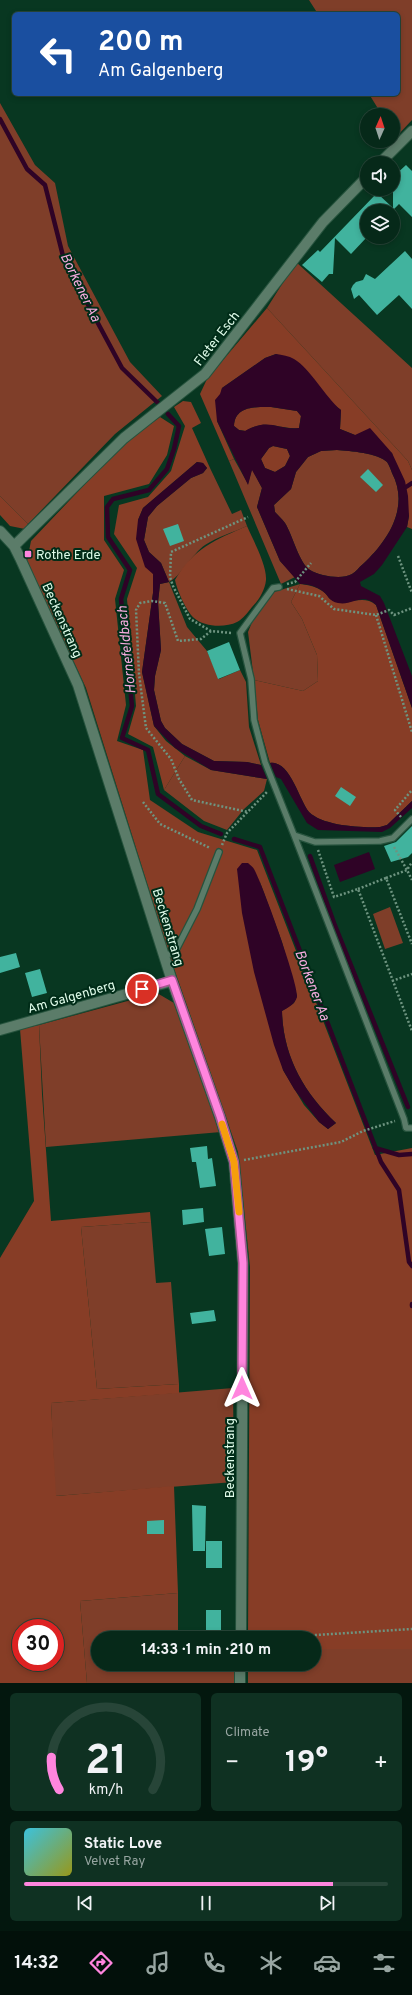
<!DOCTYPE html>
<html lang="en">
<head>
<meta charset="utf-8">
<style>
	:root { --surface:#062919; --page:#0f3122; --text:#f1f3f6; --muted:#98a6a2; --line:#274538; --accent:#ff85de }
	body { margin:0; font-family:Overpass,sans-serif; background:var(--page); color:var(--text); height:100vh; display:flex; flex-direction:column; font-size:15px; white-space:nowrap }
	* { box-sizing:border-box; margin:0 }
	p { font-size:13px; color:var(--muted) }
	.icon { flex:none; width:22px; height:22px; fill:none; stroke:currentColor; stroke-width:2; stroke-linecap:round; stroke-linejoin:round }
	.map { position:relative; height:1683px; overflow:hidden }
	.side { display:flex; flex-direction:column; gap:10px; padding:10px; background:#03170e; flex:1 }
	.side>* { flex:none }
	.guide { position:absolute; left:12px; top:12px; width:388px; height:84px; border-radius:6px; box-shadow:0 2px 6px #0003,0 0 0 1px var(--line); background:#1a4fa0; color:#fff; overflow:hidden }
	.needle { width:26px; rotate:3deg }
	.controls { position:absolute; left:360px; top:108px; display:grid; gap:8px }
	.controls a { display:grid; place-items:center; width:40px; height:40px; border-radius:50%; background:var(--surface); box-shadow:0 2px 6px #0003,0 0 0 1px var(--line); font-size:20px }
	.speed { position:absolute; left:12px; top:1619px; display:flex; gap:8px; font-size:20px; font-weight:700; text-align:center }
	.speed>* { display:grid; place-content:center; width:52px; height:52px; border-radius:50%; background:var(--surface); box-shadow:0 2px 6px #0003,0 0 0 1px var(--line); line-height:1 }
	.speed .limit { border:6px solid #d22; background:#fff; color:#111 }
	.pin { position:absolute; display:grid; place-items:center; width:34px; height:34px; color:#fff; margin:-17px; border:2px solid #fff; border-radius:50%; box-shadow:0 1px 4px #0007 }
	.me { position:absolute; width:44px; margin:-22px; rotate:0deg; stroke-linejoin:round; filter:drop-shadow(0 0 3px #0008) }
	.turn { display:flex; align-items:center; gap:14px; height:84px; padding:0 20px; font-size:18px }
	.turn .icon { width:52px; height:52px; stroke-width:2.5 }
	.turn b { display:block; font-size:28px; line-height:34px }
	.big { font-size:30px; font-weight:700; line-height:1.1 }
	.side .card { flex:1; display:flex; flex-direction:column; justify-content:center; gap:6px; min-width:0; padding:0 14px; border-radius:6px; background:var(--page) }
	.side .dial { align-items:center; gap:0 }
	.dial svg { height:104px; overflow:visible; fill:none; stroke:var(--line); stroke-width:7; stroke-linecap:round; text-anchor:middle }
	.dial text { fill:var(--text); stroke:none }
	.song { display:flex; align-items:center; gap:12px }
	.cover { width:48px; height:48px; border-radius:6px; background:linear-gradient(135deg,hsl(190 70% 55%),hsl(60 70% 35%)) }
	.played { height:4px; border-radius:2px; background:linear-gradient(90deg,var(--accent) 85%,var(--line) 85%) }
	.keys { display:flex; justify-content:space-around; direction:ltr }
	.heat { display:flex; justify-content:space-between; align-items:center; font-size:22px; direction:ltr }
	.side .tiles { flex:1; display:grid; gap:10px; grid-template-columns:1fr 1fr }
	.card:last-child { grid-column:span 2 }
	.trip { position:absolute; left:91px; top:1631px; width:230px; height:40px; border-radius:20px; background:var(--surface); box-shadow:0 2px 6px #0003,0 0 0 1px var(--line); font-weight:700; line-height:40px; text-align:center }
	.tabs { display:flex; height:64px; justify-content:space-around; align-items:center; background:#02100a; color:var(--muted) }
	.tabs .icon { width:28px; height:28px }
	.tabs .current { color:var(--accent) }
	.tabs b { font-size:18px; color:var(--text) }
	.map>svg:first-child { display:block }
	.green { fill:#7f3e29 }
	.forest { fill:#873d26; fill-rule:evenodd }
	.water { fill:#2f0326; fill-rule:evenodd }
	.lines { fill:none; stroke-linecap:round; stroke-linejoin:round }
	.stream { stroke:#2f0326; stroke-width:4.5 }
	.building { fill:#41b39e }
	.service-casing { stroke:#26533d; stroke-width:8 }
	.minor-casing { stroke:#26533d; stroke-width:12 }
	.path { stroke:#6e9480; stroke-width:2.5; stroke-dasharray:2 2; stroke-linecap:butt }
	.service { stroke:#5b7c69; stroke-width:5.5 }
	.minor { stroke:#5b7c69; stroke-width:10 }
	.route-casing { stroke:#a65690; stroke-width:10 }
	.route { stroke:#ff85de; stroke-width:7 }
	.slow { stroke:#f59e0b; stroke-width:7 }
	.poi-dot { fill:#ff85de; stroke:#002c18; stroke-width:1.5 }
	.labels { text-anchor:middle; stroke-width:4; stroke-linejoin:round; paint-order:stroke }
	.street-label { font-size:13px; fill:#dffcea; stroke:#002c18 }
	.poi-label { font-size:13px; fill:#dffcea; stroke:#002c18; text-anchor:start }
	.water-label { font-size:14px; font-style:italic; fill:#f6abdf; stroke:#002c18 }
</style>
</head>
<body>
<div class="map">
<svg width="412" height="1683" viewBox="0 0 412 1683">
	<rect width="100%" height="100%" fill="#083721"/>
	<path class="green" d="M309,0H412V120L396,137L393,132V115H382L369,94H398V14H318Z
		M0,103L35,165L55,183L68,246L130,362L162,396L115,434L28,524L0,496Z
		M296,262L412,368V470L408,461L267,308Z
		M337,450C350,451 378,453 387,462C389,465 391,470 392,473C410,507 388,541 363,564C359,567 356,572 352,574C342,580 320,576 310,570C299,563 293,536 285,523C282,519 278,515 275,512L274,505L291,489L296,472L308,457L321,451Z
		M234,459L248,484L252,469L262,488L257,507L280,561L295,577L281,584L229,461Z
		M207,468H210L232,514L241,510L247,526C234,532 217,537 205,545C192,554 180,577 169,582L187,627L207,651L219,679L240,670L246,682L249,727L261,765L247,762L214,761L182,744L165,728L161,721L154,690L155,676L161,650L158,602L160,584L169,582L161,563L149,552L144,540L148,517L157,506L191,478L203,473Z
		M300,584L291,602L302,619L317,655L318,681L303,691L254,680L248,632L253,620L274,592Z
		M185,756L211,770L267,779L264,791L244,809L227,830L204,821L164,790Z
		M390,907L403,943L385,949L373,914Z
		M157,993L174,1003L221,1132L46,1147L39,1025Z
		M151,1222L156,1283L171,1282L179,1384L97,1389L81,1227Z
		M233,1388L234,1482L55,1496L51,1403Z
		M178,1593V1638H98V1664H234V1683H87L80,1601Z
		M314,1649H412V1683H248V1664H314Z"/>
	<path class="forest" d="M267,308L408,461L412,470V529L407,527L409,516L392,453L355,435L340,429L341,410L333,404L301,365L276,354L265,358L222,388L217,421L234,459L229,461L200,394L207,379Z
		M183,401L191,402L201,423L192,428L210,468H207L203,463L197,462L143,508L138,520L153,574V593L142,672L154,726L166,741L185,756L164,790L153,747L128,734L136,706L127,599L137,568L114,534L119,505L148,497L171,471L185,426L174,407Z
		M271,407L297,411L301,416L299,428C278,430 267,418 246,431L239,430L234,426C235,406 255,407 271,407Z
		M160,417L174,426L167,455L149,484L104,496V540L124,570L115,599L126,705L117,741L143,750L150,800L198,832L257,850L375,1155L412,1148V1649H314V1638H248L250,1267L238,1152L171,960L86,688L27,561L31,541L124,443ZM260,882L282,942L297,996L294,1003L282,1011C283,1056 304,1093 336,1123L328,1129L319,1122L304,1105L283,1070Z
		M273,446L287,449L290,456L285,466L275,472L265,468L261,459L269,448Z
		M0,496L28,524L25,529L10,526L0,515Z
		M247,526C253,540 267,565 266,580C265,590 259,600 252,607C248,612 243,619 237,622C225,628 204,627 194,618C186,611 177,590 175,580C194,548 215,540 247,526Z
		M300,584C309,585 319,587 326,594C328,596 329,599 332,600C348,607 362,593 376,605L412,708V801L387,825L380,827C362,828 323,826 309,812C299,800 290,760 270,763L258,720L254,680L303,691L318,681L317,655L302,619L291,602Z
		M39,1025L42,1094L51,1221L150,1212L151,1222L81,1227L97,1389L179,1384V1393L51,1403L56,1496L174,1486L178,1593L80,1601L87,1683H0V1258L34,1201L20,1029ZM21,1628H55V1662H21Z"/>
	<path class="water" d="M276,354C282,355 289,356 294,359C310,368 325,397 341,410L340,429L355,435L370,428L392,453L405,481L408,496L409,516L407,527L382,565L374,574L360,582L361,586L380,596L384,603L412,676V708L376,605C362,592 353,606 338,603C329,602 328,594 321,590C315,586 307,584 300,584L280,561L257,507L262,488L252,470L248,485L217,421L215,400L220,394L222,388L265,358ZM271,407L297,411L301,416L299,428C277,430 269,417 245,431L239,430L234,426C235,406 255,407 271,407ZM273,446L287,449L290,456L285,466L275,472L265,468L261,459L269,448ZM337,450C350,451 378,453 387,462C389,465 391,470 392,473C410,507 388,541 363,564C359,567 356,572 352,574C342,580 320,576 310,570C299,563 293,536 285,523C282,519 278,515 275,512L274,505L291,489L296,472L308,457L321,451Z
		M197,462L203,463L207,468L203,473L191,478L157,506L148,517L144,540L149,552L161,563L169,582L160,584L158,602L161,650L155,676L154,690L161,721L165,728L182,744L214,761L247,762L261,765L267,779L211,770L175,748L154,726L142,672L153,593V574L145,567L136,539L138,520L143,508Z
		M270,763C290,760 299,800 309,812C323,826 362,828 380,827L387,825L412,801V808L390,828L382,832L318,830L307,823L281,779L276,777Z
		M369,852L375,869L340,882L334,865Z
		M242,863H248C250,865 253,867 254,869C262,883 299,985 297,997C295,1004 288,1008 282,1011C283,1056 304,1093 336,1123L328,1129L319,1122L294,1089L283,1070L274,1045L254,972L242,913L237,869Z"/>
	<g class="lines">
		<path class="stream" d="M0,119L27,169L45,185L64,260L122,368L158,403
			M168,414L179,426L174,449L167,469L149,490L113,499L107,507L108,537L130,570L121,599L132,706L122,738L148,750L158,794L201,826L221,834
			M406,487L412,483
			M234,839L260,847L381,1162L399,1190L409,1262L412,1266
			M310,856L334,923L408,1107
			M375,1148L399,1155L412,1154
			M412,1304V1306"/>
	</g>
	<path class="building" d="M406,165L412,171V217L399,204L394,209L396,211H367V237L351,254L335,238L333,274H329L322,282L302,265L318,250L320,252L377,193L393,208V177Z
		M405,251L412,259V309L399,295L377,315L359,295L354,299L351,289L353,285L356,282L363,280L366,274L375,279Z
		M368,469L383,485L376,492L360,477Z
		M178,524L184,541L170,546L163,529Z
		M229,642L240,670L218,679L207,651Z
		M341,787L356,797L350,806L335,796Z
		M412,826V853L408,857L391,862L384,846L396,842Z
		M16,953L20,967L0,973V957Z
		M40,969L47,993L32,997L25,973Z
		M207,1146L208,1159L212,1158L216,1186L200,1188L196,1162H192L190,1148Z
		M203,1208L204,1222L183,1225L182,1210Z
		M222,1227L225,1254L209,1256L205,1229Z
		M214,1310L216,1321L192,1324L190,1313Z
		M192,1505L206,1506L205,1551H193Z
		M164,1520V1534H147V1521Z
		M206,1541H222V1568H206Z
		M206,1610H221V1636H206Z"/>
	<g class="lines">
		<g class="service-casing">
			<path id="service" d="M279,587L273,588L240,633L251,679L254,720L265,762L294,835
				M412,819L393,838L380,841L315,842L294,835L404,1119L406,1128H412
				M164,956L175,952L197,909L219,852"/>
		</g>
		<g class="minor-casing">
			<path id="minor" d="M380,163L412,131
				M0,531L14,546L20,558L78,685L172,981L220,1117L234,1162L243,1263L241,1638
				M14,546L124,438L205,374L323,222L367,177
				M0,1030L172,981
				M240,1683V1664"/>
		</g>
		<path class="path" d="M398,556L412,593
			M287,584L295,582L311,563
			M287,589L319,596L334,609L376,615L389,610L394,615L412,608
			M376,615L412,732
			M211,631L201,639L178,641L165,603L152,601L140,603L136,610L139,674L146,728L171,759L179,779L192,800L248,812
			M231,633L211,631L190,619L173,586L170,577L171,552L248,517
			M143,802L160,824L210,848
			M401,817L395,810L412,790
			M222,845L227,833L268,791
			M394,847L407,870L412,862
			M318,850L334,897L358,889L412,1031
			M386,878L407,870L412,880
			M358,889L386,878L412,944
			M392,981L412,974
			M244,1160L341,1142L363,1131L395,1121
			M267,1638L412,1629"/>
		<use href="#service" class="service"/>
		<use href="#minor" class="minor"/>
	</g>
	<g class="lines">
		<g class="route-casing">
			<path id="route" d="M142,989L172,980L220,1116L234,1162L243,1263L242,1388"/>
		</g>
		<use href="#route" class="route"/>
		<path class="slow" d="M222,1124L234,1162L239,1212"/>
	</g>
	<rect class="poi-dot" x="24" y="550" width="8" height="8" rx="2"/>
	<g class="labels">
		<g class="street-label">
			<text transform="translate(216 338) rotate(-52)" y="5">Fleter Esch</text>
			<text transform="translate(63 620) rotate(66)" y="5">Beckenstrang</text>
			<text transform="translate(169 927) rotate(73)" y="5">Beckenstrang</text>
			<text transform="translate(71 996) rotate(-16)" y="5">Am Galgenberg</text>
			<text transform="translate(229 1458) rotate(-90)" y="5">Beckenstrang</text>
		</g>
		<g class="poi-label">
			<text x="36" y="559">Rothe Erde</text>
		</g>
		<g class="water-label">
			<text transform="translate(81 287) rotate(64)" y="5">Borkener Aa</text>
			<text transform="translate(126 650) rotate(-96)" y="5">Hornefeldbach</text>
			<text transform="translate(313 985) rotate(69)" y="5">Borkener Aa</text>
		</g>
	</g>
</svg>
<div class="controls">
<a><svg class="needle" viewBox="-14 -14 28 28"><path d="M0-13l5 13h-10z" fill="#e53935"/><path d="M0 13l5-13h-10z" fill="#98a6a2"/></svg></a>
<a><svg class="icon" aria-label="sound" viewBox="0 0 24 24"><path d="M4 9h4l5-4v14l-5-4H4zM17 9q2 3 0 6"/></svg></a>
<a><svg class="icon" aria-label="layers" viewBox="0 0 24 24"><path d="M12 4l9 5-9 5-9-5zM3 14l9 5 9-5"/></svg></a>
</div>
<div class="speed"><div class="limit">30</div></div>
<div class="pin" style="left:142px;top:989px;background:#d93025"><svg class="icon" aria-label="arrive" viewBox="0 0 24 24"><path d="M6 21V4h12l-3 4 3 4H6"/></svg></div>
<svg class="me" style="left:242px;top:1388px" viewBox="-20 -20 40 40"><path d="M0-17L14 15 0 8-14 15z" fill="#ff85de" stroke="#fff" stroke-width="4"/></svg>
<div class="trip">14:33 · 1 min · 210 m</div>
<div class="guide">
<div class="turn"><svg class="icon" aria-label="left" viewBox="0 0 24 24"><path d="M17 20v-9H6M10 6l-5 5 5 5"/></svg><div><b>200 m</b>Am Galgenberg</div></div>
</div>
</div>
<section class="side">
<div class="tiles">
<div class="card dial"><svg viewBox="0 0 100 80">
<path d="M14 69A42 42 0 1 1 86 69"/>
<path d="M14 69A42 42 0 0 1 8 44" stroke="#ff85de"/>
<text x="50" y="56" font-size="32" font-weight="700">21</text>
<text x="50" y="72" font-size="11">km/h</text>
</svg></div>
<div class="card"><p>Climate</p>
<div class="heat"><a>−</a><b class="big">19°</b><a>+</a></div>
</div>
<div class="card">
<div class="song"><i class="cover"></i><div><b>Static Love</b><p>Velvet Ray</p></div></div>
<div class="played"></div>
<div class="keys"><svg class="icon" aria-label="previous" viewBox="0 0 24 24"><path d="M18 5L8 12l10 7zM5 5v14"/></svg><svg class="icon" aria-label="pause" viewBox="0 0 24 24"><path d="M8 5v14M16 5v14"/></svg><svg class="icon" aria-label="next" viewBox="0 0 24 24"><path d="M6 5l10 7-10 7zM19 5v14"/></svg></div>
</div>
</div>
</section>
<nav class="tabs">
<b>14:32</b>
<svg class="icon current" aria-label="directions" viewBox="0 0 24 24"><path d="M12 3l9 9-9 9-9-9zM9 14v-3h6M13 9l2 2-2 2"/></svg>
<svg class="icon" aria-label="music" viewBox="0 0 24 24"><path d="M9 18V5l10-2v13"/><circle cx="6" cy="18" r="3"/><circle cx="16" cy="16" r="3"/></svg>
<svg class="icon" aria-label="phone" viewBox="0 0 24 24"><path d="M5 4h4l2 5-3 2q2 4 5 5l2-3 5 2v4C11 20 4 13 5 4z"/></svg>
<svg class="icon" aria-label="climate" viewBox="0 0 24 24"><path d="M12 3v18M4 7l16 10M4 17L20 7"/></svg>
<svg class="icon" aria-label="car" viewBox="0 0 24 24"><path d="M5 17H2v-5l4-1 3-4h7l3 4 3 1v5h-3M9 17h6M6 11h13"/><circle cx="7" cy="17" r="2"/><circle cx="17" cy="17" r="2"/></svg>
<svg class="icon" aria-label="filters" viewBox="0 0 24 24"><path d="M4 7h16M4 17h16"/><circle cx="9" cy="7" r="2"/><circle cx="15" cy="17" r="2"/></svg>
</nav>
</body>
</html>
